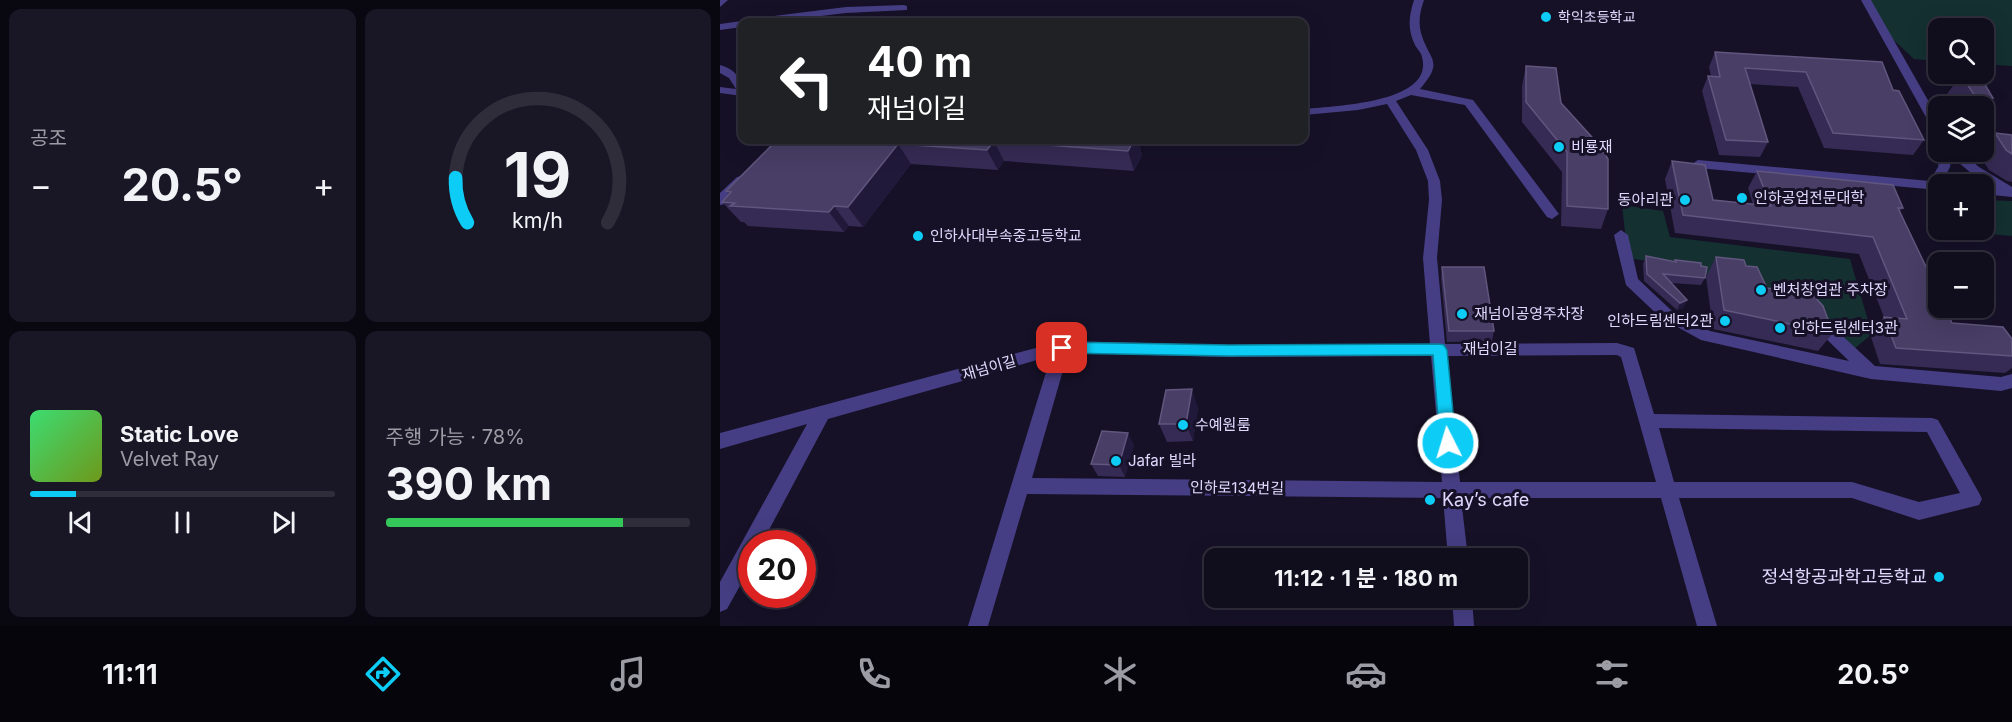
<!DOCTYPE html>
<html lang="ko">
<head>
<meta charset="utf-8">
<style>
	:root { --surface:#100d1d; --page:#191626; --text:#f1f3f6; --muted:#9c9ca4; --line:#302d3b; --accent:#0dccf5 }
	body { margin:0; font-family:Inter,"Noto Sans KR",sans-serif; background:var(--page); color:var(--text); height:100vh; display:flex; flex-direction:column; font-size:22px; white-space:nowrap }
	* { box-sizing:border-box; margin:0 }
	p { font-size:20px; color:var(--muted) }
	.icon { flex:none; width:33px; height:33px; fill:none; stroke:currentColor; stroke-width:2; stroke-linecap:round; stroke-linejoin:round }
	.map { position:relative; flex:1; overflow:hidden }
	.side { display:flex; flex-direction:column; gap:9px; padding:9px; background:#090710; width:720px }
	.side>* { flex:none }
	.hud { position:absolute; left:18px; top:18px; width:570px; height:126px; border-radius:12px; box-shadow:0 6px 24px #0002,0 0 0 2px var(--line); background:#202124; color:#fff; overflow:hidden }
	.tools { position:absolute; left:1208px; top:18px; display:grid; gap:12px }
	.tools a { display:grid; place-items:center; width:66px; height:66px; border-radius:12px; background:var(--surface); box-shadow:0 6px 24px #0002,0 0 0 2px var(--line); font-size:30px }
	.speed { position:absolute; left:18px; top:530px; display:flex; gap:12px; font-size:30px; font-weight:700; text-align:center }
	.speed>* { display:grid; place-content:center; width:78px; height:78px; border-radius:50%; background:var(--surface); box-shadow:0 6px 24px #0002,0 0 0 2px var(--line); line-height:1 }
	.speed .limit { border:9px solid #d22; background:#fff; color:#111 }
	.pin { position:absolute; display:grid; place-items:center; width:51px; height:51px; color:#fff; margin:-26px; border-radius:12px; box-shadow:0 3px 9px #0006 }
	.me { position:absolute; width:66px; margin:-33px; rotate:355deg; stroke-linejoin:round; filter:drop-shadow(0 0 4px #0008) }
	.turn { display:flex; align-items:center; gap:21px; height:126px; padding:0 30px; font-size:27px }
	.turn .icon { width:78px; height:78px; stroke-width:2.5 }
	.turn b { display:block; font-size:42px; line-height:51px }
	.big { font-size:45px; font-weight:700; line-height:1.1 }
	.side .card { flex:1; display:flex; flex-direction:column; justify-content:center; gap:9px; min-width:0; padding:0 21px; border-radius:12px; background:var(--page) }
	.side .dial { align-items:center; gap:0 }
	.dial svg { height:156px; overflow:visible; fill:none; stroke:var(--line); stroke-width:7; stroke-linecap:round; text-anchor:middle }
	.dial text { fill:var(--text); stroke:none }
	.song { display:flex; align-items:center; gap:18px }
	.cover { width:72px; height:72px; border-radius:9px; background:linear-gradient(135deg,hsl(140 70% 55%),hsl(80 70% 35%)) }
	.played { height:6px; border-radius:3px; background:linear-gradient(90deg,var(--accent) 15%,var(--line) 15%) }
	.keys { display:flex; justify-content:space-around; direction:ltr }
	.heat { display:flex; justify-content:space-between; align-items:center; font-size:33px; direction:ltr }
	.charge { height:9px; border-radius:4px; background:linear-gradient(90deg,#34c759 78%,var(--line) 0) }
	.side .tiles { flex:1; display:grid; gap:9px; grid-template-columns:repeat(2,1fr) }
	.trip { position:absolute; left:484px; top:548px; width:324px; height:60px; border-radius:12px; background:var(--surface); box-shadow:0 6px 24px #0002,0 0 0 2px var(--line); font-weight:700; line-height:60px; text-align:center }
	.dock { display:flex; height:96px; justify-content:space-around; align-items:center; background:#06050c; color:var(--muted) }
	.dock .icon { width:42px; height:42px }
	.dock .on { color:var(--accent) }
	.dock b { font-size:27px; color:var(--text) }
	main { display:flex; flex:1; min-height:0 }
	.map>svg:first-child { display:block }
	.green { fill:#143031 }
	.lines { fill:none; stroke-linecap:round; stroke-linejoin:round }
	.minor { fill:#463e84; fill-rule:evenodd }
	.wall { fill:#362b54 }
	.shaded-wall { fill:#21193a }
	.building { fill:#483e66; stroke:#60567e; stroke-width:1.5 }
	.route { fill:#0dccf5; stroke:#08859f; stroke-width:1.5 }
	.poi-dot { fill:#0dccf5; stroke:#161127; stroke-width:2 }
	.labels { text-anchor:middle; stroke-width:6; stroke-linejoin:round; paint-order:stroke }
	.far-poi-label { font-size:14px; fill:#e0d8fd; stroke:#161127; text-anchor:start }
	.poi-label { font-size:15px; fill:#e0d8fd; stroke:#161127; text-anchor:start }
	.street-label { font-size:15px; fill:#e0d8fd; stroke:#161127 }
	.near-poi-label { font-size:18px; fill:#e0d8fd; stroke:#161127; text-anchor:start }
</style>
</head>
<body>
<main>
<section class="side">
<div class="tiles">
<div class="card"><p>공조</p>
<div class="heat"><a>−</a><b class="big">20.5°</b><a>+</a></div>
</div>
<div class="card dial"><svg viewBox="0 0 100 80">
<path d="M14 69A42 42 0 1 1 86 69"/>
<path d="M14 69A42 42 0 0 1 8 46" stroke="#0dccf5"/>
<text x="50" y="56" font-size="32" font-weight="700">19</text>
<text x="50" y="72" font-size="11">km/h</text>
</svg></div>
<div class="card">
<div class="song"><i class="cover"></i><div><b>Static Love</b><p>Velvet Ray</p></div></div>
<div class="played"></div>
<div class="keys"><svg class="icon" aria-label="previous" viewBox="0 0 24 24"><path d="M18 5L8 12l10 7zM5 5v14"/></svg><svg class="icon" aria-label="pause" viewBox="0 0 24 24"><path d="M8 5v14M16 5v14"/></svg><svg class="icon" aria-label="next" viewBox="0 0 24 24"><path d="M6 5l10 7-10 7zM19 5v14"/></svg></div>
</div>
<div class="card"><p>주행 가능 · 78%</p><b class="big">390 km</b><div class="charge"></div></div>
</div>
</section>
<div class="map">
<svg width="1292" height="626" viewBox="0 0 1292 626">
	<rect width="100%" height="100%" fill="#161127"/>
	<path class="green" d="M1150,0H1292V66L1263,64V28H1218V61L1194,59L1164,31Z
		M1263,200L1292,201V236L1258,233L1248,230H1263Z
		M902,205L943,211L950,237L1130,259L1152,334L1134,349L1097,316L1088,301L1023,279L988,275L977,269L908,258Z"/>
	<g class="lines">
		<path class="minor" d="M0,0H8L0,7Z
			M694,0H704C700,11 698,22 701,33C709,61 725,60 700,89L753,100L839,214L832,219L827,217L745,105L691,95L676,101L708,150L720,181L722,200L717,258L725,344L897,343L914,348L934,414L1212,418L1218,420L1259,493L1262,499L1259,505L1199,520L1132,498H959L997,626H977L941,498H741L748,558H728L723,498L307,494L268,626H248L331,356L108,419L42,543H32V564L7,609L0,612V582L87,424L0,449V433L342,341L509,345L710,344L703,258L709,200L708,181L696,150L667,104L638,110L584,115V109C610,106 715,104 702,57C701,52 697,49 695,45C687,29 689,16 694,0ZM348,353L509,357L711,356L722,482L312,478ZM897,355L901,357L936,482H740L727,356ZM939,428L1207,432L1240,493L1199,502L1132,482H954Z
			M1141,0H1151L1218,118V132L1212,128Z
			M184,5L187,6V10L126,13L51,22H26L31,19L126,7Z
			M22,21L26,22H22V27L0,30V24Z
			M0,65C17,70 22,79 22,96L0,93V87L16,89L9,78L0,73Z
			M1221,152H1241L1259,167L1292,187V197L1263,194V186H1272L1251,173L1232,157L1230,167L1222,183L1224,184H1218V190L978,168L972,164L978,160L1210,181L1218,167Z
			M22,176L27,177L28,180L27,183L5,204L0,205V193L17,177Z
			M901,230L908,235L918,279L951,310L990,331L1129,361L1092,325L1089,321L1092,317H1102L1155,366L1281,377L1292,374V388L1281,391L1151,379L981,340L941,318L906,285L894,235Z
			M732,597H752L754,626H734Z"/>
	</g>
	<path class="wall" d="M995,52L1173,90L1204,140L1193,155L1104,148L1078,87L1030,84L1048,142L1040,157L999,155L982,91L988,76H991L989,67Z
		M806,66L841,103L888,209L881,229L841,226L842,172L802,122V86Z
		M1241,75L1273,98L1263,111V106H1234L1227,94Z
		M1275,133L1292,135V182L1287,181L1269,170L1258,153L1259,152H1263V147Z
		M57,140H418L422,155L414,171L284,161L278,170L191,164L143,227L129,226L124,232L28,226L24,222H21L2,202L9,194L6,191Z
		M952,161L993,200L1033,204L1028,188L1037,171L1183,208L1180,211L1232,323L1292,339V368L1285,373L1160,364L1150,334L1164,317L1139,254L955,233L945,179Z
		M926,256L954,262L955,260L981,266L985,278L981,285L951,283L967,300L963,308L957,310L924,281L923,264Z
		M996,257L1026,266L1047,288L1113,333L1098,351L993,329L986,277Z
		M722,267L774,331L772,341L727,342L721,278Z
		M478,407L473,441L447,442L439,424Z
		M414,445L405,477L378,476L371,464Z"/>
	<path class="shaded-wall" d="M414,140H418L422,155L414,171L408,151Z
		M274,141L284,161L278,170L267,150Z
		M178,144L191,164L143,227L128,207Z
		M114,206L129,226L124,232L109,212Z
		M967,300L963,308L957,310L960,303Z
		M472,389L478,407L473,441L466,424Z
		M408,433L414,445L405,477L399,465Z"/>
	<path class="building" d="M995,52L1162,62L1173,90L1179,91L1204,140L1113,133L1086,72L1025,68L1048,142L1006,140L988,76L1000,77Z
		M806,66L836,68L841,103L880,146L888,159V209L847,206V152L806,102Z
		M1241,75L1260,76L1273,98L1255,96Z
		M1275,133L1292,135V154L1286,150Z
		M57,140H414L408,151L274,141L267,150L178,144L128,207L114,206L109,212L10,206L15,203L2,202L11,192L6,191Z
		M952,161L985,165L993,200L1051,206L1037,171L1173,185L1183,208H1178L1218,292V308H1225L1232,323L1283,327L1292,339V356L1176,348L1164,317L1187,319L1153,237L963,215Z
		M926,256L956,262L955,260L981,263V266L987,267L985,278L943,274L967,300L960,303L927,274Z
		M996,257L1024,260L1026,266L1037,267L1047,288L1092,294L1103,306L1113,333L1004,310Z
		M722,267H764L774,331H729Z
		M472,389L466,424H439L446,390Z
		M382,431L408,433L399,465L371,464Z"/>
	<path class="route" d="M342,342L509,345L719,344L724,345L727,350L736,443L733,448L728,450L722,448L720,443L713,355L509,356L342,353L337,352L335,348L337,344Z"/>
	<g class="poi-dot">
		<circle cx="826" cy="17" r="6"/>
		<circle cx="839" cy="147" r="6"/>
		<circle cx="1022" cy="198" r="6"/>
		<circle cx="965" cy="200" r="6"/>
		<circle cx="198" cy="236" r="6"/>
		<circle cx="1041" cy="290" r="6"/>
		<circle cx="742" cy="314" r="6"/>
		<circle cx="1005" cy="321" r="6"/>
		<circle cx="1060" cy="328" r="6"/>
		<circle cx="463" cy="425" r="6"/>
		<circle cx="396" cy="461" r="6"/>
		<circle cx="710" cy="500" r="6"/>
		<circle cx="1219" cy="577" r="6"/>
	</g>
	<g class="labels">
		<g class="far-poi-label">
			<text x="838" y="22">학익초등학교</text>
		</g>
		<g class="poi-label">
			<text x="851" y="152">비룡재</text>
			<text x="1034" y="203">인하공업전문대학</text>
			<text x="953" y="205" text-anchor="end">동아리관</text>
			<text x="210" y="241">인하사대부속중고등학교</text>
			<text x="1053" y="295">벤처창업관 주차장</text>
			<text x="754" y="319">재넘이공영주차장</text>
			<text x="993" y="326" text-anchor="end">인하드림센터2관</text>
			<text x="1072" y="333">인하드림센터3관</text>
			<text x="475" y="430">수예원룸</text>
			<text x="408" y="466">Jafar 빌라</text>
		</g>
		<g class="street-label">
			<text x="770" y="354">재넘이길</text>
			<text transform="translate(269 368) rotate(-16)" y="5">재넘이길</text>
			<text transform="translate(517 488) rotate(1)" y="5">인하로134번길</text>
		</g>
		<g class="near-poi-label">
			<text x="722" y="506">Kay’s cafe</text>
			<text x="1207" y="583" text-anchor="end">정석항공과학고등학교</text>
		</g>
	</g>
</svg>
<div class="tools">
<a><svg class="icon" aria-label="search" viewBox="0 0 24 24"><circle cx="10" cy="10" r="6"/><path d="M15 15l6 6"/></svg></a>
<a><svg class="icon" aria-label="layers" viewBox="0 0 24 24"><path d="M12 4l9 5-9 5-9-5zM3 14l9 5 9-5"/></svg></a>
<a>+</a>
<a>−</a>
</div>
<div class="speed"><div class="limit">20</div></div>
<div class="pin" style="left:342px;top:348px;background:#d93025"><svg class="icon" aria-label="arrive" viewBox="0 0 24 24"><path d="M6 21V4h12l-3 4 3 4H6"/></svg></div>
<svg class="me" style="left:728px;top:443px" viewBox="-20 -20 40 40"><circle r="17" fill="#0dccf5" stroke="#fff" stroke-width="3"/><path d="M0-11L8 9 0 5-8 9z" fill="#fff"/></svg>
<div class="trip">11:12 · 1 분 · 180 m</div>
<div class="hud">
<div class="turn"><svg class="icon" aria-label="left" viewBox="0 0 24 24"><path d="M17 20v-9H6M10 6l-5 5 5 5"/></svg><div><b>40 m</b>재넘이길</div></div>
</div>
</div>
</main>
<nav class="dock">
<b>11:11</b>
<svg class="icon on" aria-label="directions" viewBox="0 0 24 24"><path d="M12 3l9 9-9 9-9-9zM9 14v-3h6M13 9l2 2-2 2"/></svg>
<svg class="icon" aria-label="music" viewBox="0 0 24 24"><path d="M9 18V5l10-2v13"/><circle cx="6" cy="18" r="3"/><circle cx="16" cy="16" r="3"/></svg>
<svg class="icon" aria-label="phone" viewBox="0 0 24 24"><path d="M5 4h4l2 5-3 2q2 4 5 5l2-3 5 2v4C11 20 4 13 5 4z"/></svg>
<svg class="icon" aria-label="climate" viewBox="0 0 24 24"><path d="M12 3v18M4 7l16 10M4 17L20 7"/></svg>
<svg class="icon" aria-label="car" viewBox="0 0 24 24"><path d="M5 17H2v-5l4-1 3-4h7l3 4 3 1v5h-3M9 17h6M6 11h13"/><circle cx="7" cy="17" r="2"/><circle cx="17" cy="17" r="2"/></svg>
<svg class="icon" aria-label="filters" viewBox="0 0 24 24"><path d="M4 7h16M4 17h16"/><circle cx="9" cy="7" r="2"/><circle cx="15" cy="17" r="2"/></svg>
<b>20.5°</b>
</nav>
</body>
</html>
